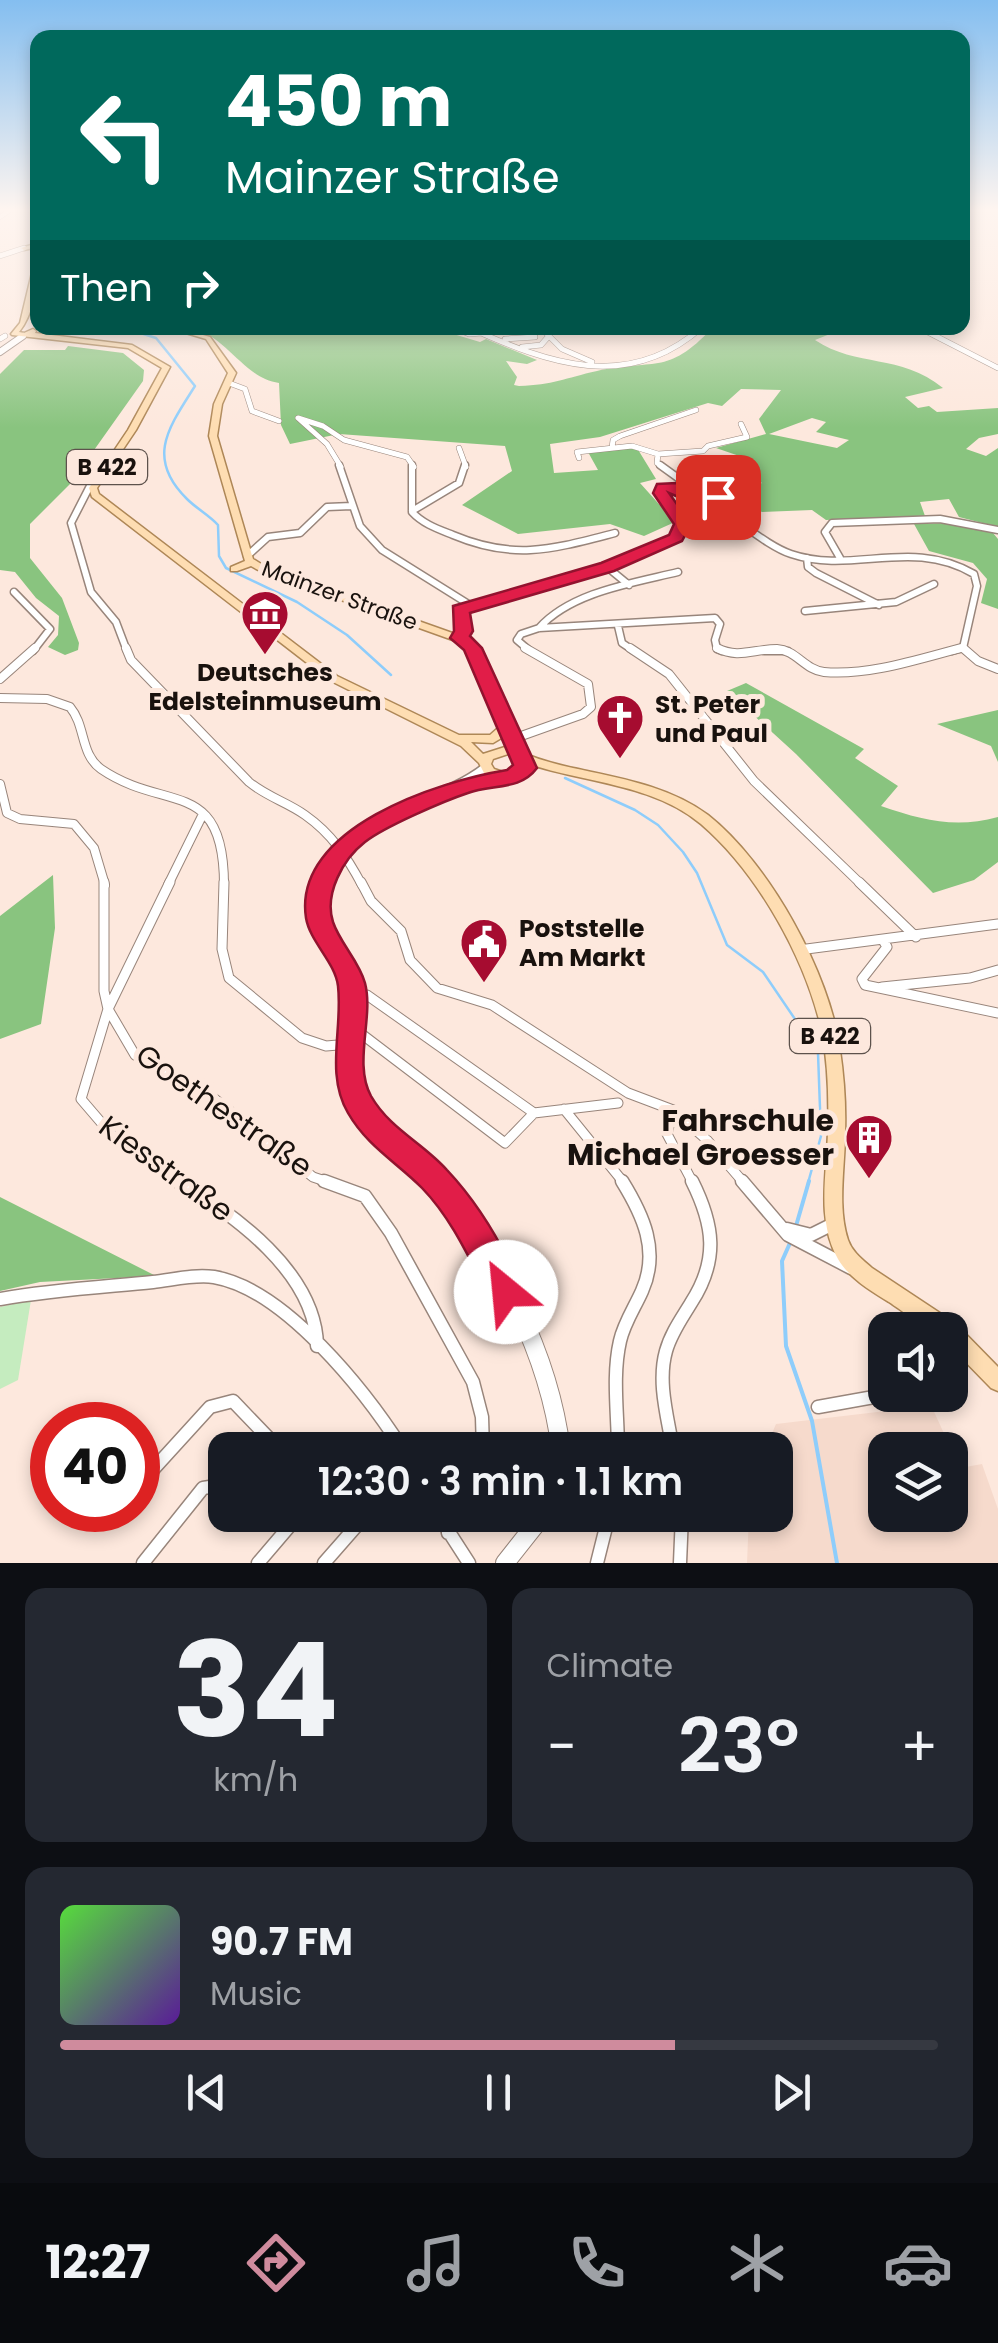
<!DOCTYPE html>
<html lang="en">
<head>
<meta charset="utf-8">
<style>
	:root { --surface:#171b24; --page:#242831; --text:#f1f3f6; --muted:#9ea1a6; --line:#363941; --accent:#cf8b9d }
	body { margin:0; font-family:Poppins,sans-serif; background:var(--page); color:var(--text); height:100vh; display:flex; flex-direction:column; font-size:38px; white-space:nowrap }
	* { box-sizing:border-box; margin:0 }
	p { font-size:32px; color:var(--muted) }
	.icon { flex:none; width:55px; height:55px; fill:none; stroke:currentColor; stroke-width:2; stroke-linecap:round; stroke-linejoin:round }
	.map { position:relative; height:1563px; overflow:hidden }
	.panel { display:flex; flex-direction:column; gap:25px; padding:25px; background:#0d0f14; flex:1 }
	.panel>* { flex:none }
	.guide { position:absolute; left:30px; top:30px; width:940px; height:305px; border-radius:20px; box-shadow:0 5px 15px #0003; background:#00695c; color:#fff; overflow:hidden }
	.controls { position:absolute; left:868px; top:1312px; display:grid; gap:20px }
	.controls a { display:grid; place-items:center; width:100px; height:100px; border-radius:20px; background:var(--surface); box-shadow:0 5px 15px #0003; font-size:50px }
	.speed { position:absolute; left:30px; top:1402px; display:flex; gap:20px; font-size:50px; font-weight:700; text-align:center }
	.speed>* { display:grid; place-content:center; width:130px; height:130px; border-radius:50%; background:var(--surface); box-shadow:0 5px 15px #0003; line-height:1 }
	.speed .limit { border:15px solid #d22; background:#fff; color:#111 }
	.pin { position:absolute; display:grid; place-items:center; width:85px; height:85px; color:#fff; margin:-42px; border-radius:20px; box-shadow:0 5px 15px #0006 }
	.me { position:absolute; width:110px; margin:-55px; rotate:332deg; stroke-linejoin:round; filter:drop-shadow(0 0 8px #0008) }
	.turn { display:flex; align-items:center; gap:35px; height:210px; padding:0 30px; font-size:45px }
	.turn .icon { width:130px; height:130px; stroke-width:2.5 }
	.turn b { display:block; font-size:70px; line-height:85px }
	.then { display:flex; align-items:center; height:95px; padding:0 30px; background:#0003; gap:20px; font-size:38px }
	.big { font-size:75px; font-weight:600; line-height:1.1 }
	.panel .tile { flex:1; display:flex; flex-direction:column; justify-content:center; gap:15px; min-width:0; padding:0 35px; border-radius:20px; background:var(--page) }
	.panel .dial { align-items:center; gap:0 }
	.dial b { font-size:130px; line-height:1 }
	.song { display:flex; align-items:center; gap:30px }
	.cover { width:120px; height:120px; border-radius:15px; background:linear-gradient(135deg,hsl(110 70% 55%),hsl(270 70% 35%)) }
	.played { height:10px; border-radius:5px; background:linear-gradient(90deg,var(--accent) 70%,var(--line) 70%) }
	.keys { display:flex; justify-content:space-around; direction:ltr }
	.heat { display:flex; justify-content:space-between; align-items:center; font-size:55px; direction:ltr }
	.panel .tiles { flex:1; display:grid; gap:25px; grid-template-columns:1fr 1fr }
	.tile:last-child { grid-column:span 2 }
	.trip { position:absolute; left:208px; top:1432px; width:585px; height:100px; border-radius:20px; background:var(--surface); box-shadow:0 5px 15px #0003; font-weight:600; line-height:100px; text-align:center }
	.tab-bar { display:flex; height:160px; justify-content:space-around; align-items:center; background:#090b0e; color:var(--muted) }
	.tab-bar .icon { width:70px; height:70px }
	.tab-bar .current { color:var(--accent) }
	.tab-bar b { font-size:45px; color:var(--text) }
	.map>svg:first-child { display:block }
	.built { fill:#f6dacc; fill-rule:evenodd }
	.green { fill:#c5ecbf }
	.forest { fill:#89c47f; fill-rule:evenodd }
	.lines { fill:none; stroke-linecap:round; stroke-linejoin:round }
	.stream-far1 { stroke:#8ecdfb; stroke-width:2.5 }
	.stream { stroke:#8ecdfb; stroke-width:4 }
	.street-far5-casing { stroke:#98857b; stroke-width:5 }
	.street-far4-casing { stroke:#98857b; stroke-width:6 }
	.street-far3-casing { stroke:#98857b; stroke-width:9 }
	.street-far2-casing { stroke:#98857b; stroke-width:10 }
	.street-far1-casing { stroke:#98857b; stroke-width:11 }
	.street-casing { stroke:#98857b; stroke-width:15 }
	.secondary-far4-casing { stroke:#98857b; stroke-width:6 }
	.secondary-far3-casing { stroke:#98857b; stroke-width:8 }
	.secondary-far2-casing { stroke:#98857b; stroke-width:14 }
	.secondary-far1-casing { stroke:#98857b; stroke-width:16 }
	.secondary-casing { stroke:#98857b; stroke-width:20 }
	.primary-casing { stroke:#ae8757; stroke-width:3 }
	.street-far5 { stroke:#fff; stroke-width:4 }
	.street-far4 { stroke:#fff; stroke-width:5 }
	.street-far3 { stroke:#fff; stroke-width:6 }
	.street-far2 { stroke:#fff; stroke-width:8 }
	.street-far1 { stroke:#fff; stroke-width:9 }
	.street { stroke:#fff; stroke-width:12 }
	.secondary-far4 { stroke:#fff; stroke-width:5 }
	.secondary-far3 { stroke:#fff; stroke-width:6 }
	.secondary-far2 { stroke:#fff; stroke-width:11 }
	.secondary-far1 { stroke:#fff; stroke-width:14 }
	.secondary { stroke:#fff; stroke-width:18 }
	.primary { fill:#feddb2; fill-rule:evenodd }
	.route { fill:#e11d48; stroke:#92132f; stroke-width:2.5 }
	.labels { text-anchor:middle; stroke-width:10; stroke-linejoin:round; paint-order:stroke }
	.shield { fill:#fde8dd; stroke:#5d524c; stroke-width:2.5 }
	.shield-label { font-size:22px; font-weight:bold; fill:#19120e }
	.far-street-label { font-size:22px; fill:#19120e; stroke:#fde8dd }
	.poi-label { font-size:25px; font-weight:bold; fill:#19120e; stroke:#fde8dd; text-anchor:start }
	.near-street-label { font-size:30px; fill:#19120e; stroke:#fde8dd }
	.near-poi-label { font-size:30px; font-weight:bold; fill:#19120e; stroke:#fde8dd; text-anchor:end }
</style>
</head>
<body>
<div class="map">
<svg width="998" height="1563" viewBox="0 0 998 1563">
	<rect width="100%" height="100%" fill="#fde8dd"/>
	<path class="built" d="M929,1401L960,1468L982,1464L998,1509V1563H747L749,1515H775V1450H765L776,1424L911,1408ZM885,1450H950V1515H885Z"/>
	<path class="green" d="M31,1300L18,1380L0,1389V1307Z"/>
	<path class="forest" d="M190,328H396L412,333H450L480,342L486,339L537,360L527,364L506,361L517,377L514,385L519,386C553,385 565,378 597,371C652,358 667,377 712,328H828L830,334L815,340C857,368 900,353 943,388L905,397L918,408L929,406L937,412L998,408V434L979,438L966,449L986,456L998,448V527L959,517L949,499L920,502L925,516L826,520L812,510L762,512L680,473L750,487L762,483L740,468L754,461L716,448L766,434L759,419L781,390L741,389L722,406L708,403L600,437L550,444L554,473L598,470L588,452L637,448L656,479L640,483L675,522L644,536L610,524L518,534L462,505L512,471L505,446L339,434L290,444L281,425L279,383C243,378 227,335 190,328ZM812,418L826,422L816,432L849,440L837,448L769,434Z
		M68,346L123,353L144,370L143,381L70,484L30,524V558L62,598L79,643L78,650L65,655L48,647L58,635L59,616L36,598L15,572L0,570V374L24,350H65Z
		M948,523L993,533L998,539V609L981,603L987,579L973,563L929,551L914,524Z
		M746,683L864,749L855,758L898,786L881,806C922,820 955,829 998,817V862L974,880L933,893L796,754L727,691Z
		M998,710V762L991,746L937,724Z
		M53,875L55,928L41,1024L0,1039V916Z
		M0,1197L156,1276L40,1282L0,1291Z"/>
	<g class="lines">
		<path class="stream-far1" d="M125,328L156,338L195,386C169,427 145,458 187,499C197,509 209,515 218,525L219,556L226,568L297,602L347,635L391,675
			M565,778L635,810L658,825L683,852L697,873L727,945L763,972L818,1053L821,1136L808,1183"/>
		<path class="stream" d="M796,1226L809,1181
			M790,1243L782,1261L786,1346L812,1421L837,1563"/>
		<g class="street-far5-casing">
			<path id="street-far5" d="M0,217L12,209"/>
		</g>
		<g class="street-far4-casing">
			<path id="street-far4" d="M455,328L469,334L482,333
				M470,328C549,364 628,392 701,328
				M541,328L562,349L592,362
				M920,328L998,368
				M0,339L5,336
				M505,339L535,337
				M522,347L541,345L548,337
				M229,383L245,389L252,411L279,421
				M459,448L466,467
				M612,448L613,440L620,436L696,410
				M658,454L657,463L663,467
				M579,458L577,452L632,446L658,454L703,451L708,446L747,437L741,424
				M341,467L327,444L298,418L323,426L344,440L407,457L414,467"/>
		</g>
		<g class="street-far3-casing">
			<path id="street-far3" d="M339,465L360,526L382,550L470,605
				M412,465V512C423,524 438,529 453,535C515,561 553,549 615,533
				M660,465L685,483L719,497V509
				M104,471L94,478L71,523L91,592L116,622L127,651
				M412,511L459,483L465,465
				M247,556L268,537L300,533L327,507L352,506
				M807,558L808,567L816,573L879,605
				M840,558L825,532L832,523L940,519L998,530
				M607,567L629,585
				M14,592L50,629L33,651
				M805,611L896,602L934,584
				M618,626L622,643L634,651
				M539,628C571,592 633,583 678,572
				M460,638L464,631L460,609L607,567L676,538L682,524L660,490C697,478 754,542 791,554C853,575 911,537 974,574L977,586L963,648L966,651
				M530,651L517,640L521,634L539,628L715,618L720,624L715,640L717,649L722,651
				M764,651H788
				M952,651L963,648"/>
		</g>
		<g class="street-far2-casing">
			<path id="street-far2" d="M126,648L131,660L249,782C267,797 287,802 305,815C332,834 347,857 362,885
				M630,648L669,674L754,781L862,885
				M717,648C739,659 753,649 777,649C796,650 805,670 824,672C868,676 919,659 961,648
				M963,648L978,661L998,669
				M0,679L35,648
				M0,698L47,699L70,707C86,726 80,754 101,769C165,813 224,776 224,885
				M510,740L583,714L591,707L588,684L525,648
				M0,784L7,813L20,819L74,824L94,848L105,885
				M168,885L203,814"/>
		</g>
		<g class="street-far1-casing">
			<path id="street-far1" d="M104,882V991L108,1009L135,1055L206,1092L313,1177L331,1183
				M170,882L108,1009L81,1099L117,1141L182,1183
				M224,882L222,949L229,978L302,1038L326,1046L350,1044
				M361,882L371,901L401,931L410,960L437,988L492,1005L628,1093L673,1110L707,1140L744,1183
				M859,882L916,937
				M883,940L887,947L862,979L865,985L998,1013
				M799,950L998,924
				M882,987L970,978L998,970
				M353,995H367L534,1113
				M355,1029L505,1143L534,1113L618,1103
				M564,1109L624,1183
				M673,1110L667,1134L693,1183"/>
		</g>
		<g class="street-casing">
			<path id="street" d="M177,1181C234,1214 316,1273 317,1346
				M324,1181L365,1196L391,1233L473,1382L482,1417L483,1450
				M742,1181L788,1235L851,1268
				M787,1229L811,1235L833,1224
				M0,1299C51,1290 102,1287 153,1282C172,1280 194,1274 214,1277C285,1289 366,1392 403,1450
				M818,1407L885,1395
				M618,1450C618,1414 612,1376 620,1341C624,1323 635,1307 642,1291C660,1251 643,1215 622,1181
				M673,1450C668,1418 657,1383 666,1351C671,1333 682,1318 691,1303C719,1260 714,1225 692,1181
				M149,1474L210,1407L233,1401L280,1450
				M336,1515L350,1532
				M438,1515L469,1563
				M448,1533L462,1515
				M143,1563L203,1488L216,1486L225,1494
				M258,1563L299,1515
				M324,1563L366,1515
				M597,1563L609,1515
				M680,1563L682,1515"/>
		</g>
		<g class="secondary-far4-casing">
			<path id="secondary-far4" d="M0,256L24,248"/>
		</g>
		<g class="secondary-far3-casing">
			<path id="secondary-far3" d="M0,352L23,336"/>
		</g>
		<g class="secondary-far2-casing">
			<path id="secondary-far2" d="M322,885C345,811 432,811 486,769"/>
		</g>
		<g class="secondary-far1-casing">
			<path id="secondary-far1" d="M323,882C308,934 344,948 353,992C361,1034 343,1074 365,1114C381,1145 417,1158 439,1183"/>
		</g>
		<g class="secondary-casing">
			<path id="secondary" d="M437,1181C498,1256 549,1353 561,1450
				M505,1563L543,1515"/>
		</g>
		<g class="primary-casing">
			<path id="primary" d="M38,228V243L35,241V230Z
				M38,243V247L24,250L21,248Z
				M38,258C38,282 34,314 19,332L24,333L33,329L36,331L35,333L132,345L170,367L136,430L97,488L99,494L337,676L459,735H490L499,727L464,644L260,571L251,566L237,571H231V567L245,561L209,436L214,404L228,373L206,339L169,328H178L210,337L236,373L222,404L217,436L253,559L266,567L472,640L522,752C538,760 556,764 573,768C619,778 669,786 708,815C769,863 830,973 840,1050C844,1077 846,1106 845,1133C845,1167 837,1206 848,1240C852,1252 863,1260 872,1268L955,1323L998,1367V1391L991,1388L950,1346V1330C945,1330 940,1331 935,1330C923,1327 901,1310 889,1302C871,1291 849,1278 838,1259C816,1221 827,1172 828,1131C829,1098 828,1064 822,1032C806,959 758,873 701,824C653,784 586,783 529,764L526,775L506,782L485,775L479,763L461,746L329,680L92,497L89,488L128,430L162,368L128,348L12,335L11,334L20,323L35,260ZM503,737L508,746L483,754L471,742L493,743ZM508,754L518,760L516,770L506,773L494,769L491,764L493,759Z"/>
		</g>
		<use href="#street-far5" class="street-far5"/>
		<use href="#street-far4" class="street-far4"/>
		<use href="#street-far3" class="street-far3"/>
		<use href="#street-far2" class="street-far2"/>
		<use href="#street-far1" class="street-far1"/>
		<use href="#street" class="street"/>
		<use href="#secondary-far4" class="secondary-far4"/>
		<use href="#secondary-far3" class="secondary-far3"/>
		<use href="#secondary-far2" class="secondary-far2"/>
		<use href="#secondary-far1" class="secondary-far1"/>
		<use href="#secondary" class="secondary"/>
		<use href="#primary" class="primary"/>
	</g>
	<linearGradient id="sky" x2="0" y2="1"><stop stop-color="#84bef0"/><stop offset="0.49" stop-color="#fef5f0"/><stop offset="1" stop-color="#fef5f0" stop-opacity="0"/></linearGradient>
	<rect width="998" height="428" fill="url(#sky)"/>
	<path class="route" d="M677,483L710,498L713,494H724L727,509L713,512L669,493L691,524L682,541L614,571L470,613L473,631L470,636L482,648L537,768C520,791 492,784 468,793C444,801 384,827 365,842C343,859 324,894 333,922C340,943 359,961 365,983C374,1017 353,1063 371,1096C390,1129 423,1143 447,1170C479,1204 505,1249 523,1292L518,1304L506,1309L493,1304C472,1265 454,1221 422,1188C396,1162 367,1146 348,1113C325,1074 343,1028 338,986C335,962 310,942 306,918C292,828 439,781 507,770L513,765L464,650L450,638L454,631L453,606L601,563L669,535L674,524L653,493L657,484Z"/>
	<defs>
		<g id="museum-pin" transform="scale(2.5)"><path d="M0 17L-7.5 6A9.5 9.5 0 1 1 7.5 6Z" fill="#a60c30" stroke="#fde8dd"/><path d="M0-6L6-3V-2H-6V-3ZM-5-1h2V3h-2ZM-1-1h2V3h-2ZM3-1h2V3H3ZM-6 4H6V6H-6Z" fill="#fff"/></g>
		<g id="church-pin" transform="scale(2.5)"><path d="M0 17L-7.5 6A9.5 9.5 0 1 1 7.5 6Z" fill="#a60c30" stroke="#fde8dd"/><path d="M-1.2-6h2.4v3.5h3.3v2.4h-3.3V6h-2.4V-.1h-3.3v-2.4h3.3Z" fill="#fff"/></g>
		<g id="civic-pin" transform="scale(2.5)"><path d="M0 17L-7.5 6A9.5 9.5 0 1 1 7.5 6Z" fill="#a60c30" stroke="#fde8dd"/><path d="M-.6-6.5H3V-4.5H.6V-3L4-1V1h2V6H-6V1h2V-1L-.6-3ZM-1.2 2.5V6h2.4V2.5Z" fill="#fff"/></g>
		<g id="building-pin" transform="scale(2.5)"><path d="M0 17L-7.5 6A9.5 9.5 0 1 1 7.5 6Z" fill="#a60c30" stroke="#fde8dd"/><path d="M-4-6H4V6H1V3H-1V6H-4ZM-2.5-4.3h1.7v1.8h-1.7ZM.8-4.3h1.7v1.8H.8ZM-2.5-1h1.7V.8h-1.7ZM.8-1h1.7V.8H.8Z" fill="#fff"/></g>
	</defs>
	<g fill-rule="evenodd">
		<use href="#museum-pin" x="265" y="614"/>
		<use href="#church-pin" x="620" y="718"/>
		<use href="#civic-pin" x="484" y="942"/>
		<use href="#building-pin" x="869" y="1138"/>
	</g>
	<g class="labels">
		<g class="shield">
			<rect x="67" y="450" width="80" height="34" rx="8"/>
			<rect x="790" y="1019" width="80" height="34" rx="8"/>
		</g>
		<g class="shield-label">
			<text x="107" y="475">B 422</text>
			<text x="830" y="1044">B 422</text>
		</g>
		<g class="far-street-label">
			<text transform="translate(340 595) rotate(20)" y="8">Mainzer Straße</text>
		</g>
		<g class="poi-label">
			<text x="265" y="681" text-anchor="middle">Deutsches<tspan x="265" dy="29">Edelsteinmuseum</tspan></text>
			<text x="655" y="713">St. Peter<tspan x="655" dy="29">und Paul</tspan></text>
			<text x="519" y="937">Poststelle<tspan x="519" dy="29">Am Markt</tspan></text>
		</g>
		<g class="near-street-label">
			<text transform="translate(224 1111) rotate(35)" y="10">Goethestraße</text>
			<text transform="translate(166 1169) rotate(36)" y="10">Kiesstraße</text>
		</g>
		<g class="near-poi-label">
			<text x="834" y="1131">Fahrschule<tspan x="834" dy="34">Michael Groesser</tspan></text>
		</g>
	</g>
</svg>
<div class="controls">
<a><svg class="icon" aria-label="sound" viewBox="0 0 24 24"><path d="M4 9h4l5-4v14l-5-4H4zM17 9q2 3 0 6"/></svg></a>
<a><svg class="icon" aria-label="layers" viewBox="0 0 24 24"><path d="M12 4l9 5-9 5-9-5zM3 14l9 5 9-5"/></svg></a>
</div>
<div class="speed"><div class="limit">40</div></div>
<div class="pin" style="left:718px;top:497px;background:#d93025"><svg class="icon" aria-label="arrive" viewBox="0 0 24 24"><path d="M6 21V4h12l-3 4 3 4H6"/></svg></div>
<svg class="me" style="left:506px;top:1292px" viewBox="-20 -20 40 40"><circle r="19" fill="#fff"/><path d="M0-13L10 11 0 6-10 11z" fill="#e11d48"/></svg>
<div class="trip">12:30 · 3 min · 1.1 km</div>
<div class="guide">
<div class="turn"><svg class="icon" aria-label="left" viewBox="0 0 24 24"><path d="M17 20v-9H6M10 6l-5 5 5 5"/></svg><div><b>450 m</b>Mainzer Straße</div></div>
<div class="then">Then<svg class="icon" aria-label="right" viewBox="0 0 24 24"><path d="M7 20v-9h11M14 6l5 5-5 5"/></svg></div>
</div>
</div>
<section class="panel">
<div class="tiles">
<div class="tile dial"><b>34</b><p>km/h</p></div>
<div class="tile"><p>Climate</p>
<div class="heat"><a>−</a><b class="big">23°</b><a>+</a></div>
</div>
<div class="tile">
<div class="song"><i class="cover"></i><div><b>90.7 FM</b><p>Music</p></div></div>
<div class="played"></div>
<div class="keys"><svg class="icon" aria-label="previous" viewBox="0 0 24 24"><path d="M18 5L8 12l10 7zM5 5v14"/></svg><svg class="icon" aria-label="pause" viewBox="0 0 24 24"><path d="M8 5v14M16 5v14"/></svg><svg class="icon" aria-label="next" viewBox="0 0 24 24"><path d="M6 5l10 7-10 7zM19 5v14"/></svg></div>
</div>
</div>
</section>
<nav class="tab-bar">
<b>12:27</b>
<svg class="icon current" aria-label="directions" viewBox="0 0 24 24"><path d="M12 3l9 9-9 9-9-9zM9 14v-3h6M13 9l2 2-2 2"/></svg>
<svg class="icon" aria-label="music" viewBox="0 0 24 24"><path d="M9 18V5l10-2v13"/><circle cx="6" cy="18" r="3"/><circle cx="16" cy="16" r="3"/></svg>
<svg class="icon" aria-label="phone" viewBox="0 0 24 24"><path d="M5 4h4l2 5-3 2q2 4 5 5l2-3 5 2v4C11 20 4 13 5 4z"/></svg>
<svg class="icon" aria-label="climate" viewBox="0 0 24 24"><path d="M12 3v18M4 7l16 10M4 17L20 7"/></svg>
<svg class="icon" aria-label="car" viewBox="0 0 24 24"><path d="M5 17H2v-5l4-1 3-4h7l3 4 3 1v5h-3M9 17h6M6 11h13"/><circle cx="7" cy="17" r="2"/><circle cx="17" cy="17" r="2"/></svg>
</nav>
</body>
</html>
